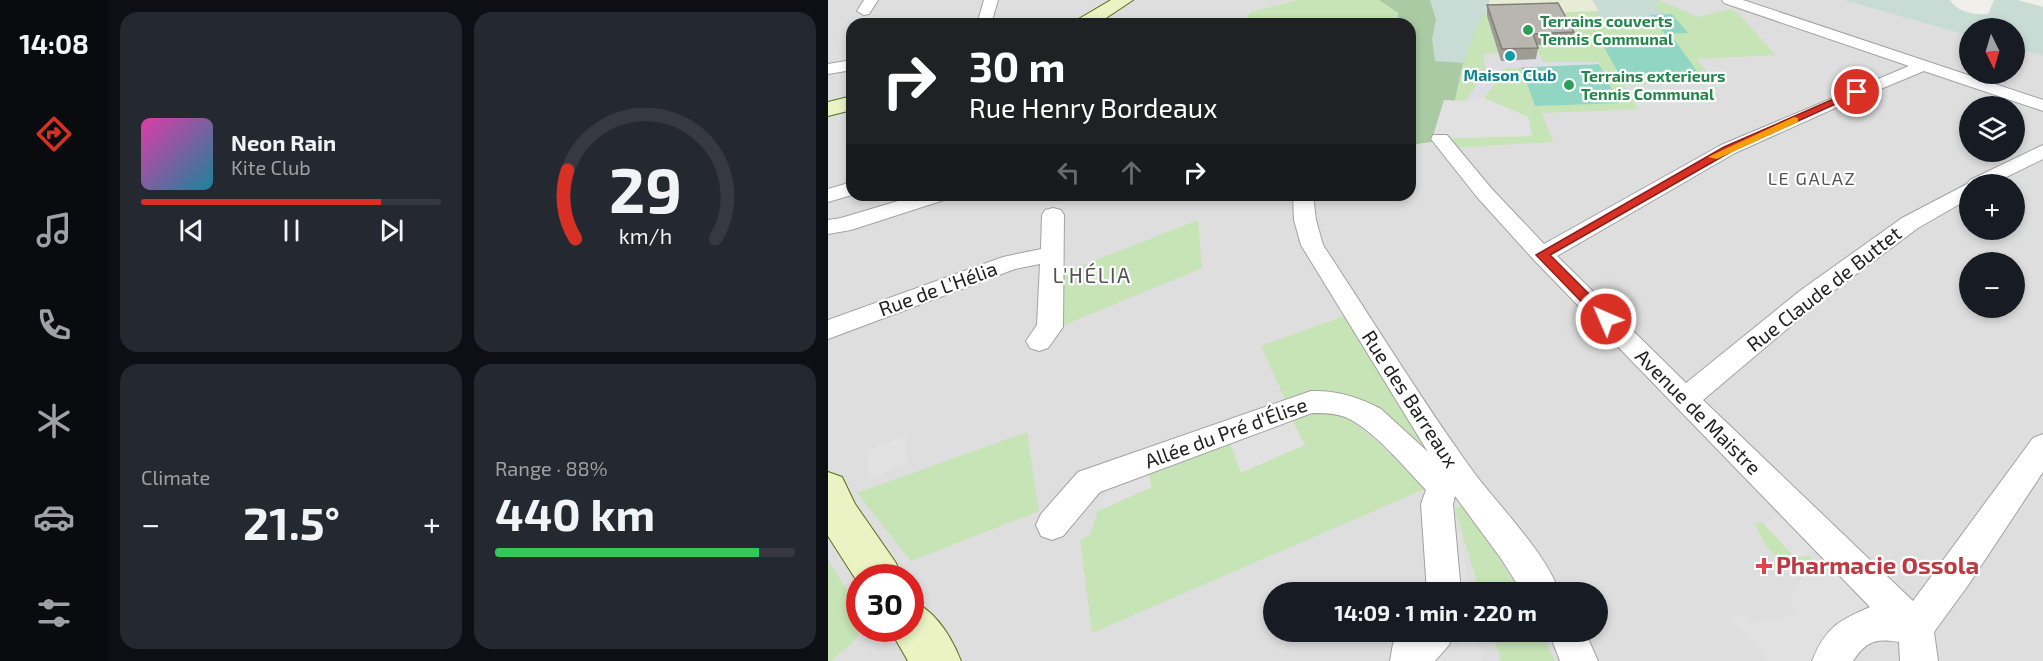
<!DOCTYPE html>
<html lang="en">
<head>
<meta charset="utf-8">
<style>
	:root { --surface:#171b24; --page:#242831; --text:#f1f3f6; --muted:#9ea1a6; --line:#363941; --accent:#d93025 }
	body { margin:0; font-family:"Exo 2",sans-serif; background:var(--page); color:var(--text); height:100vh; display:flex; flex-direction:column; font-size:22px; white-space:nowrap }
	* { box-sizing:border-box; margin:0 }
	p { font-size:20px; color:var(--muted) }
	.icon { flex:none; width:33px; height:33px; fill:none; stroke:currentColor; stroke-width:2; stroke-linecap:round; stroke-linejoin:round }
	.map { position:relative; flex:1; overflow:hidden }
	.side { display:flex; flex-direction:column; gap:12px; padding:12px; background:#0d0f14; width:720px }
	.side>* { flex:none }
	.hud { position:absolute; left:18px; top:18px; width:570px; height:183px; border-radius:18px; box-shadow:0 3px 9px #0003; background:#202124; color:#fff; overflow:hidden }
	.needle { width:39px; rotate:175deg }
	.fabs { position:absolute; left:1131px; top:18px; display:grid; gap:12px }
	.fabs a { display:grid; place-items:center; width:66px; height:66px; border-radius:50%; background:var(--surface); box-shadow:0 3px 9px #0003; font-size:30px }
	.speed { position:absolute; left:18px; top:564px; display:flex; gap:12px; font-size:30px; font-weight:700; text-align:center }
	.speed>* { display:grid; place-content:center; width:78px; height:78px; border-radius:50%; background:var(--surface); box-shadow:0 3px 9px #0003; line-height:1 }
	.speed .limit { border:9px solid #d22; background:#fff; color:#111 }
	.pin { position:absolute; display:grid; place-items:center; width:51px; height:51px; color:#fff; margin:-26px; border:3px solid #fff; border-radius:50%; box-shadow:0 2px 6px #0007 }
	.me { position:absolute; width:66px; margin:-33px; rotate:315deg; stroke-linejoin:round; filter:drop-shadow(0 0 4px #0008) }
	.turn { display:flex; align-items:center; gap:21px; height:126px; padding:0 24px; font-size:27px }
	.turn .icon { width:78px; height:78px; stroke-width:2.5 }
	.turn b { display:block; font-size:42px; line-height:51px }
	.lanes { display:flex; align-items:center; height:57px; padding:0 24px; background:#0003; justify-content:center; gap:30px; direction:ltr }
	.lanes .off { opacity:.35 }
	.big { font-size:45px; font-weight:700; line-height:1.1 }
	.side .widget { flex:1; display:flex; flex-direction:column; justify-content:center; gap:9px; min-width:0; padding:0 21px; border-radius:18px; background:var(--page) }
	.side .dial { align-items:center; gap:0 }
	.dial svg { height:156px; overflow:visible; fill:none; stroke:var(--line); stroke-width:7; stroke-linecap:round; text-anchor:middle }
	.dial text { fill:var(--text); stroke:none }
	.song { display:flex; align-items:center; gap:18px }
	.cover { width:72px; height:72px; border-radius:9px; background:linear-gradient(135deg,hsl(320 70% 55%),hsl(190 70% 35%)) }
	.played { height:6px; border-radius:3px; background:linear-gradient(90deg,var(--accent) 80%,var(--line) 80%) }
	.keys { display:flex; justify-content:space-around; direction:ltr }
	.heat { display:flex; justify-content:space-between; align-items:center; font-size:33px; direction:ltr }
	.charge { height:9px; border-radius:4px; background:linear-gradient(90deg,#34c759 88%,var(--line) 0) }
	.side .tiles { flex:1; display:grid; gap:12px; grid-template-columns:repeat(2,1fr) }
	.trip { position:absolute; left:435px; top:582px; width:345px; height:60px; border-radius:30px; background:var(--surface); box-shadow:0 3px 9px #0003; font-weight:700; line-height:60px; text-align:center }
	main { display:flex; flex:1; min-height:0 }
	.dock { display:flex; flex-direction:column; width:108px; justify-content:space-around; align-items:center; background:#090b0e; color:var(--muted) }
	.dock .icon { width:42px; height:42px }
	.dock .current { color:var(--accent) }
	.dock b { font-size:27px; color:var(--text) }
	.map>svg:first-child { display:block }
	.residential { fill:#dfdede; fill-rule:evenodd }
	.farmland { fill:#e8ecd7 }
	.grass { fill:#c6e4b5 }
	.forest { fill:#a9caa3 }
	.wetland { fill:#c8dcd5 }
	.pitch { fill:#91d5c3 }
	.parking { fill:#e1e1e1 }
	.plaza { fill:#dedde6 }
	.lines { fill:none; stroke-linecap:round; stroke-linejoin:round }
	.minor-casing { stroke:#a2a2a2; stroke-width:2 }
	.secondary-casing { stroke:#586d13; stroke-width:2 }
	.minor { fill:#fff; fill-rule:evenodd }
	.secondary { fill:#ebf3c4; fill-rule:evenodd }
	.wall { fill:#9f9c96 }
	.building { fill:#b9b5af; stroke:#827f7a; stroke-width:1.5 }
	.route { fill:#d93025; stroke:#8d1f18; stroke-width:1.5 }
	.slow { fill:#f59e0b }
	.leisure-dot { fill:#2e9e5b; stroke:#fff; stroke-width:2 }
	.culture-dot { fill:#0f9aa8; stroke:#fff; stroke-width:2 }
	.health-dot { fill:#e0444e; stroke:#fff; stroke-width:2 }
	.labels { text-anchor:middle; stroke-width:4.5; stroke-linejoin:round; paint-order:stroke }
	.far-leisure-label { font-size:16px; font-weight:bold; fill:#27864d; stroke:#fff; text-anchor:start }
	.far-culture-label { font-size:16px; font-weight:bold; fill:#0d838f; stroke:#fff }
	.far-neighbourhood-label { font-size:18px; letter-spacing:1.5px; fill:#545454; stroke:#fff }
	.street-label { font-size:20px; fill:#212121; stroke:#fff }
	.neighbourhood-label { font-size:21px; letter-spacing:1.5px; fill:#545454; stroke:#fff }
	.near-health-label { font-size:24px; font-weight:bold; fill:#be3a42; stroke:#fff; text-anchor:start }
</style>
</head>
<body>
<main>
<nav class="dock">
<b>14:08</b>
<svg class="icon current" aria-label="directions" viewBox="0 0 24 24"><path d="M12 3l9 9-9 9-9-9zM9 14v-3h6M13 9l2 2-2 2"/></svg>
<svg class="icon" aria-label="music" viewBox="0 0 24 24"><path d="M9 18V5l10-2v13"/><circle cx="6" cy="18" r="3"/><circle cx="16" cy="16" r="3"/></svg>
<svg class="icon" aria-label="phone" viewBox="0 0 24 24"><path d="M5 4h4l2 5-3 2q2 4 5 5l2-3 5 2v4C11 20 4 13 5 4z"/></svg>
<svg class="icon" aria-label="climate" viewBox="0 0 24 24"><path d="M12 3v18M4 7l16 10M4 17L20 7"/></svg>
<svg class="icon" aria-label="car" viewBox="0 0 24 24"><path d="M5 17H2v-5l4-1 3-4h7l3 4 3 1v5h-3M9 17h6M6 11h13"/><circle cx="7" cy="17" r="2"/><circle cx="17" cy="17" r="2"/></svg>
<svg class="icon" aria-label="filters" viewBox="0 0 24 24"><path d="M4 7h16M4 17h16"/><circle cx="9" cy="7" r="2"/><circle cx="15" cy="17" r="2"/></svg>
</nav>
<section class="side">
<div class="tiles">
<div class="widget">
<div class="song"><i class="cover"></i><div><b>Neon Rain</b><p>Kite Club</p></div></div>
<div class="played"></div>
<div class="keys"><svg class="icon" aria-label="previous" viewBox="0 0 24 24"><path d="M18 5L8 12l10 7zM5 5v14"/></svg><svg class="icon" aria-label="pause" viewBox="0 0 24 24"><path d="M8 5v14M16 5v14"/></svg><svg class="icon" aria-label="next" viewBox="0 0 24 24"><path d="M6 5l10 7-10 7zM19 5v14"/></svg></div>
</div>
<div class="widget dial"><svg viewBox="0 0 100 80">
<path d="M14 69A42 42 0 1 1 86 69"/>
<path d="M14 69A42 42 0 0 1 10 34" stroke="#d93025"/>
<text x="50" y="56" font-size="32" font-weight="700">29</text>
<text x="50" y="72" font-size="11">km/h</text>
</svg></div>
<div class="widget"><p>Climate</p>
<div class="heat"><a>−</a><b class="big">21.5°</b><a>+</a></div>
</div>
<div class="widget"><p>Range · 88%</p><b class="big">440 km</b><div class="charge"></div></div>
</div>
</section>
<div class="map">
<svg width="1215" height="661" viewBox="0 0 1215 661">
	<rect width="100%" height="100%" fill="#f0efe9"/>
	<path class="residential" d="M0,0H470L422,12L416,24H24V195H582V145L618,140L635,63L660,13L661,0H764L771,11L826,4L831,0H1015L1141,36L1142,74H1186L1187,48L1215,56V661H0ZM1142,106H1186V152H1142ZM1142,184H1186V230H1142ZM1142,262H1186V308H1142ZM32,578H82V628H32ZM446,592H770V632H446Z"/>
	<path class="farmland" d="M661,0H764L771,11L745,14L728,12L660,14Z"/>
	<path class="grass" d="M470,0H551L570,13V24H416L422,12Z
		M831,0L870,17L902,9L912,15L947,55L869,59L886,82L796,85L810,109L714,113L725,142L619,148L618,138L704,136L700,117L656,98L677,68L693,67L707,106L791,102L770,62H714L710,52H677L729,13L671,53L655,54L659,70L638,101L626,100L635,63L654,15L771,11L768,16L795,21L824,17L837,34L859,33L828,8L826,4Z
		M370,220L374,268L234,326L233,274Z
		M519,315L619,469L550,412L472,395L457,399L433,346Z
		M496,412L521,418L601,487L264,633L252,540L262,535L270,511L324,487L320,474L402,443L477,445L462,416Z
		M199,432L211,511L83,561L29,493Z
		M634,505L650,522L691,592H652L628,513V508Z
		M927,523H935L967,558L980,556L984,558V563C977,566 972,566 965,564C943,560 935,542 927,523Z
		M0,560C11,579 37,610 32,631C29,642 11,653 3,661H0Z
		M664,632H714L727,661H673Z"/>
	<path class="forest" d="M551,0H661L660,14L654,15L635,63L618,140L582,145V24H570V13Z"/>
	<path class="wetland" d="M602,0H661L660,14L654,15L635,63L607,61L604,39L608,20Z
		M764,0H831L827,4C829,13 836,12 844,14L823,15L824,17L795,21L767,16L771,11Z
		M1015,0H1122C1129,12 1146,15 1160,14L1166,0H1190L1215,7V56L1187,48L1186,28H1142L1141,36Z"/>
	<path class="pitch" d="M844,14L860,33L837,34L822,15Z
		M845,38L869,71L791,74L772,40Z
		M771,64L791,103L707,106L693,67Z"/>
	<path class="parking" d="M656,98L700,117L704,136L604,139L616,100L643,101Z
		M462,416L477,445L413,473L402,443Z
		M77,436L80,464L41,479L39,450Z
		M320,474L324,487L270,511L282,488Z
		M952,515L990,551L968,558L935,523Z
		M617,534H632L642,592H624Z
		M1006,567L1043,608L1038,614L1024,613L990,661H941L901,617L919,614L923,621L969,616L961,599L976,575Z
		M628,632H649L654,661H600V650L630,648Z"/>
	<path class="plaza" d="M706,52H710L715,62H770L771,64L677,68L656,98L638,101L658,70L656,62L708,59Z"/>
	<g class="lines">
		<g class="minor-casing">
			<path id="minor" d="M36,0H50L41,14L36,15L29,11Z
				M156,0H170L163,24H149Z
				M894,0H915L1215,100V111L1096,71L1014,105L907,153L729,256L858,383L973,290L1074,218L1139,184L1142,180L1215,145V159L1164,184H1142V198L1090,228L991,302L875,400L1085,601L1205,438L1215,434V472L1141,584L1106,632L1110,661H1072L1071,642C1048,638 1038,641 1025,661H984C998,627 1010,621 1042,607L706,260L649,197L603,139L605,135H619L663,188L716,244L893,145L1081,66L896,3Z
				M24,60V70L0,74V64Z
				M24,182V195L0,202V189Z
				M90,195H122L119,199L23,230L0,234V220L13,218Z
				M465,195H485L488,220L495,245C544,319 592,398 644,470C669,504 719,554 731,592H694L674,560L627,496L625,504L633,592H599L593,504L598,490C578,469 543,427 517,417C507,413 495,413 484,413L272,492L235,536L224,540L213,536L208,525L213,514L250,472L483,391C508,390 531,397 553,409L600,452L473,245L466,220Z
				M225,208L233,210L236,215L235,327L220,348L211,351L202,348L198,341L209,325L212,264L187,269L0,339V320L175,257L213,249L214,215L217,210Z
				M570,632H626L621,645L607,661H562L565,644Z
				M721,632H757L770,661H732Z"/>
		</g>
		<g class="secondary-casing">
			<path id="secondary" d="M283,0H305L269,24H246L249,20Z
				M24,96V110L0,116V102Z
				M0,472L14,477L27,504L68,563L74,578H32V586L0,536Z
				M82,600C107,610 123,636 133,661H80L61,628H82Z"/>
		</g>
		<use href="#minor" class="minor"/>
		<use href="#secondary" class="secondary"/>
	</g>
	<path class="wall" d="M659,5L746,32L744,44L709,45L710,48L708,59L673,61L659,16Z"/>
	<path class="building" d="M730,3L746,32L705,34L710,48L674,49L659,5Z"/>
	<path class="route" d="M1026,90L1034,92L904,151L722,255L783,316L785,319L783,322H773L708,255L896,147Z"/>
	<path class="slow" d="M966,117L970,118V122L889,159L880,157Z"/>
	<g class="leisure-dot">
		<circle cx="700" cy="30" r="6"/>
		<circle cx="741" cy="85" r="6"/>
	</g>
	<circle class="culture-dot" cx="682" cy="56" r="6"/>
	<path class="health-dot" d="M933 557h6v6h6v6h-6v6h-6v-6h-6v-6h6z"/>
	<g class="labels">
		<g class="far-leisure-label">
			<text x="712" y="27">Terrains couverts<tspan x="712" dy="18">Tennis Communal</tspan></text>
			<text x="753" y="82">Terrains exterieurs<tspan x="753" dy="18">Tennis Communal</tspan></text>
		</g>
		<g class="far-culture-label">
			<text x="682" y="81">Maison Club</text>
		</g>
		<g class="far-neighbourhood-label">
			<text x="984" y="185">LE GALAZ</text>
		</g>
		<g class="street-label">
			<text transform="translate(110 289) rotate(-20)" y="7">Rue de L'Hélia</text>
			<text transform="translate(996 289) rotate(-38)" y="7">Rue Claude de Buttet</text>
			<text transform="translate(582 399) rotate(57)" y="7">Rue des Barreaux</text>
			<text transform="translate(870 412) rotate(45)" y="7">Avenue de Maistre</text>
			<text transform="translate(398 433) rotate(-20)" y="7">Allée du Pré d'Élise</text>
		</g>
		<g class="neighbourhood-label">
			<text x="264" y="283">L'HÉLIA</text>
		</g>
		<g class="near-health-label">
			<text x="948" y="574">Pharmacie Ossola</text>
		</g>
	</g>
</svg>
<div class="fabs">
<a><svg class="needle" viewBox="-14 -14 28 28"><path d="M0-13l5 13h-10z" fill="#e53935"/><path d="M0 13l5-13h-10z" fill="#9ea1a6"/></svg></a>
<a><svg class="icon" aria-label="layers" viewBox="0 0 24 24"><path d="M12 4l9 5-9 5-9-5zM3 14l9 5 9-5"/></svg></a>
<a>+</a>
<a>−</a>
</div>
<div class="speed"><div class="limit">30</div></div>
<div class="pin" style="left:1029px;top:92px;background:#d93025"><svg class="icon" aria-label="arrive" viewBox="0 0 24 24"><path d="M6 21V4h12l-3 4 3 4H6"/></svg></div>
<svg class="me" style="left:778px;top:319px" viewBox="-20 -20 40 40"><circle r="17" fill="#d93025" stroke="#fff" stroke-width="3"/><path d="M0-11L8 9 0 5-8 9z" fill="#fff"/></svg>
<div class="trip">14:09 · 1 min · 220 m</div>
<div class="hud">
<div class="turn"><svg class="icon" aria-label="right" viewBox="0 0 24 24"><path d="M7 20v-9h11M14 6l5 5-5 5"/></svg><div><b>30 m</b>Rue Henry Bordeaux</div></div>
<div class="lanes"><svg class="icon off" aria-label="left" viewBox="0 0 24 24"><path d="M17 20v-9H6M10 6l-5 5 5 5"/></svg><svg class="icon off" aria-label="ahead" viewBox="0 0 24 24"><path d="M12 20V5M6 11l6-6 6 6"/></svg><svg class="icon" aria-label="right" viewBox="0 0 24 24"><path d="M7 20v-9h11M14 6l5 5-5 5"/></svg></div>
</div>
</div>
</main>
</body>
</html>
